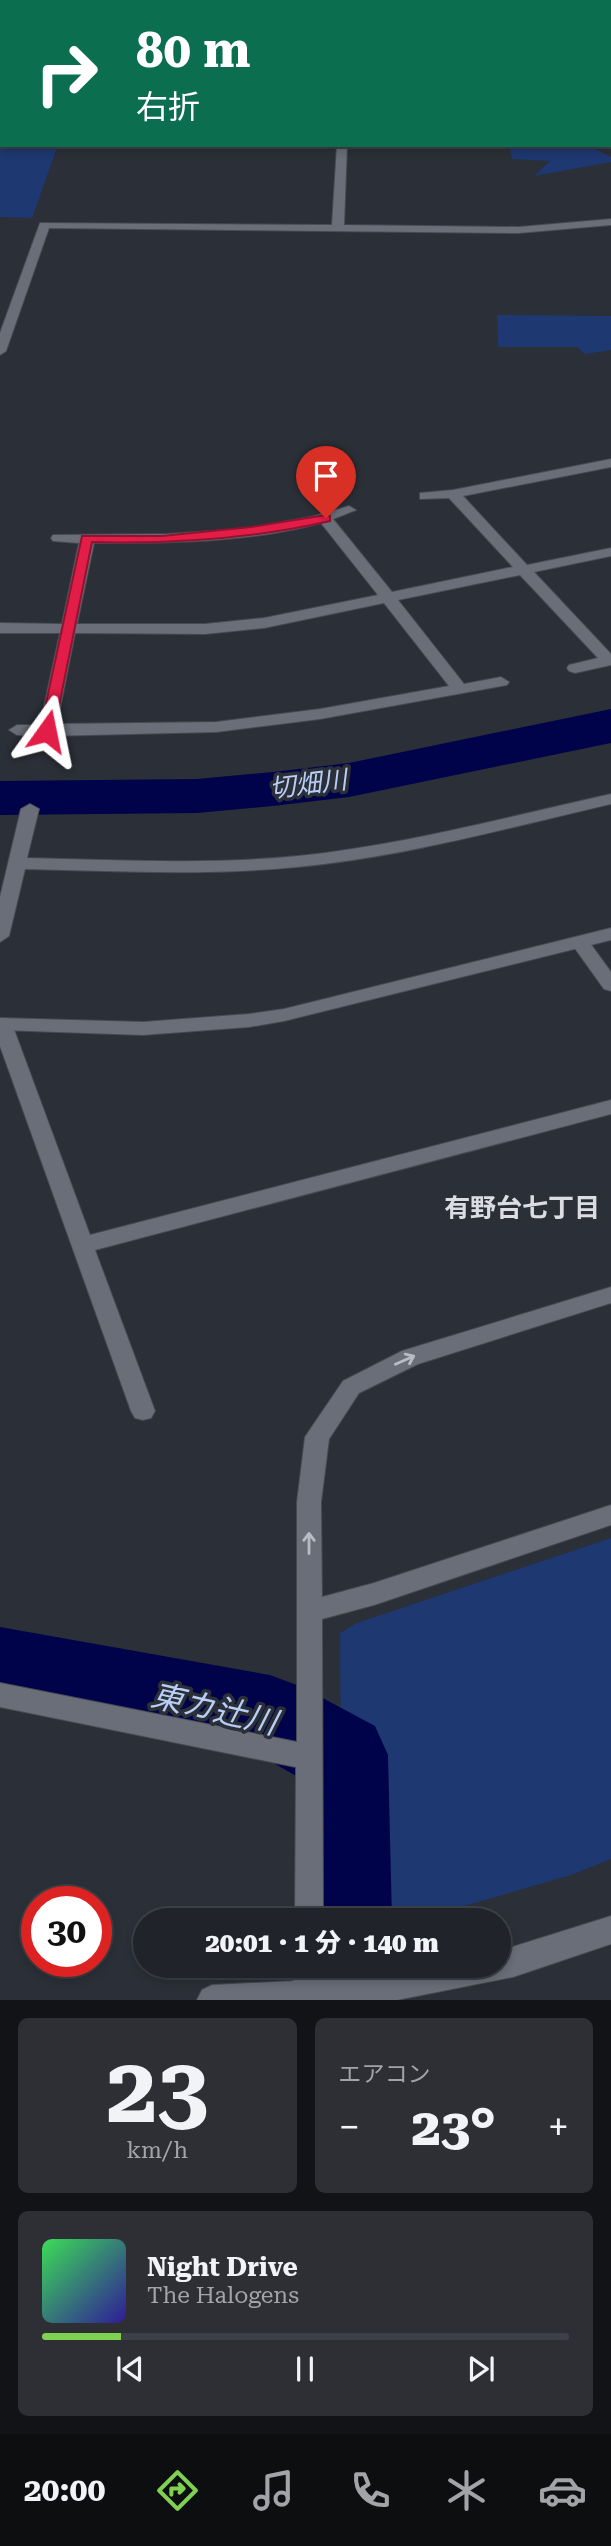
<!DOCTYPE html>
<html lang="ja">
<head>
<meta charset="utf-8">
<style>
	:root { --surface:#202329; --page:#2d2f35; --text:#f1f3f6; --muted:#a2a4a8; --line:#3d4046; --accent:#80d051 }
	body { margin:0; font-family:"Roboto Serif","Noto Sans JP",serif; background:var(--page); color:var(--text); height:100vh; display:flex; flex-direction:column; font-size:26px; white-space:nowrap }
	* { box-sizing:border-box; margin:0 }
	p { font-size:23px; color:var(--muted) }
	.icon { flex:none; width:38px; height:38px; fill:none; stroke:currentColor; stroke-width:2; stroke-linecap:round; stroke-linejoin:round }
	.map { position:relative; height:2000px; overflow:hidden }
	.panel { display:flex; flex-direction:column; gap:18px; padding:18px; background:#121317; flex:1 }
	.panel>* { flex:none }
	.banner { position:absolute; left:0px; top:0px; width:612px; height:147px; box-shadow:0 4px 10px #0003,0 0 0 2px var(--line); background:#0b6e4f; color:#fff; overflow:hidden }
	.speed { position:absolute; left:21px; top:1886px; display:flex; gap:14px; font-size:35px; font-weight:700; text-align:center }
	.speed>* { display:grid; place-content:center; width:91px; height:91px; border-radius:50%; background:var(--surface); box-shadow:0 4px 10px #0003,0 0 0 2px var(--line); line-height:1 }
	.speed .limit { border:10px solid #d22; background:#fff; color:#111 }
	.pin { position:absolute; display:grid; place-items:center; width:60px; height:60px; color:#fff; margin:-72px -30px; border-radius:50% 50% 50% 0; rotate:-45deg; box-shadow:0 0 7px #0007 }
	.pin .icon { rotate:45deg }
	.me { position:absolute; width:77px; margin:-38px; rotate:12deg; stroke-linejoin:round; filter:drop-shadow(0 0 5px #0008) }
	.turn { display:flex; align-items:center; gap:24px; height:147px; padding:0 21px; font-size:32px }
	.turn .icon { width:91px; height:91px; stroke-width:2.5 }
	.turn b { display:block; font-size:49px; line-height:60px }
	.big { font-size:52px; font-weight:800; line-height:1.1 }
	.panel .card { flex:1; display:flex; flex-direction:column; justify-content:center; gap:10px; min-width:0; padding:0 24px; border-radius:10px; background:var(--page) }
	.panel .dial { align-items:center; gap:0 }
	.dial b { font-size:91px; line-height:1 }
	.song { display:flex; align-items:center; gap:21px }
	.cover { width:84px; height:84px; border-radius:10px; background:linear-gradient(135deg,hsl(130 70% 55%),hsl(250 70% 35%)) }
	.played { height:7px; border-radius:4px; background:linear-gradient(90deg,var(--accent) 15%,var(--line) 15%) }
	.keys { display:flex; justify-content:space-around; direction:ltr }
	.heat { display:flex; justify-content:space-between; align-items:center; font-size:38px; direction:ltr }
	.panel .tiles { flex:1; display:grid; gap:18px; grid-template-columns:1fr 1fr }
	.card:last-child { grid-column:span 2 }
	.trip { position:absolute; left:133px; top:1908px; width:378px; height:70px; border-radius:35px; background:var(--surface); box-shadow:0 4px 10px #0003,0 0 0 2px var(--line); font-weight:800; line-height:70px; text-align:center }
	.tabs { display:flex; height:112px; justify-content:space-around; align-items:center; background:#0d0e10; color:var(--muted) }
	.tabs .icon { width:49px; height:49px }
	.tabs .selected { color:var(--accent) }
	.tabs b { font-size:32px; color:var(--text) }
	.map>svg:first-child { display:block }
	.green { fill:#1e3871 }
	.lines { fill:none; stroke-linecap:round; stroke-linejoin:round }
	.river { fill:#000349; fill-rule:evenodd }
	.minor-casing { stroke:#484a52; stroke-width:2 }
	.tertiary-casing { stroke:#484a52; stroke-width:2 }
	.secondary-casing { stroke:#484a52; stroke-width:2 }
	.minor { fill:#696e78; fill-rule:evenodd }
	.tertiary { fill:#696e78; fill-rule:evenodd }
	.secondary { fill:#696e78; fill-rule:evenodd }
	.oneway { stroke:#b9bcc3 }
	.route { fill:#e11d48; stroke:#92132f; stroke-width:2 }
	.labels { text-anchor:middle; stroke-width:7; stroke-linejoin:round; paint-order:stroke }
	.water-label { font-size:26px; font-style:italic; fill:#b9cef6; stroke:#2b2f37 }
	.neighbourhood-label { font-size:26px; font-weight:bold; fill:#dbdde3; stroke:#2b2f37 }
	.near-water-label { font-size:32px; font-style:italic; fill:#b9cef6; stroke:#2b2f37 }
</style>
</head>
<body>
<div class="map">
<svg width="611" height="2000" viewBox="0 0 611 2000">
	<rect width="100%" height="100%" fill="#2b2f37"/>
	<path class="green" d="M0,51L2,145H58L32,218L0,217Z
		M509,145L567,148L587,145L611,157V162L534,176L550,161L512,159Z
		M497,315L611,316V350L585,354L577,347H498Z
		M611,1538V1859L571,1875L416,1920H342L340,1633L357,1623Z"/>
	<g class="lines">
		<path class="river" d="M611,709V743L349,797L273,806L197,813L0,815V781L197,779L273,772L349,763Z
			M0,1627L270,1675L302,1687L375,1726L388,1755L392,1920H296L298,1777L254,1752L0,1705Z
			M340,1965H348L344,1967Z"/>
		<g class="minor-casing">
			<path id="minor" d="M541,0H551V2H541Z
				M337,145H347L344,225L519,227L611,219V225L519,233L49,228L6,351L0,355V333L40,223L332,225Z
				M611,459V467L463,496L527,565L611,548V556L534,572L611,654V665L575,673L569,671L567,668L569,665L598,658L520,575L398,600L464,684L501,677L509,682L507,685L320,719L216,732L47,736L17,735L9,730L17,725H40L60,633H0V623L62,624L79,543L53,541L51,538L53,535L168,534L242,529L311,517L349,506L356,510L333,519L392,592L513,567L449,498L420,499V493L453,490ZM321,523L378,595L264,618L205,624H77L94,543C170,543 247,543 321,523ZM384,603L449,686L320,709L216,722L57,724L75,633L205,634L264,628Z
				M611,794V804C507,828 404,857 297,867C207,876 115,871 25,869L9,936L0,942V897L21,809L30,804L39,809L27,858C117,860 208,865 298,856C404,845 507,817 611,794Z
				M580,937L587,939L611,972V991L604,989L571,943Z
				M0,1018L9,1019L12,1024L90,1235L611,1100V1114L95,1250L155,1411L151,1418L143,1420L135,1418L131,1411L0,1046Z
				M611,1287V1303L418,1364L359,1393L329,1439L321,1502L322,1597L374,1583L611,1505V1525L374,1605L322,1619L323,1920H295L296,1767L0,1707V1683L297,1742V1502L305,1437L343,1381L402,1351Z
				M293,1965H323V2000H293Z"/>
		</g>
		<g class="tertiary-casing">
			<path id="tertiary" d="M0,40H2V46H0Z
				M611,928V940L284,1021L249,1027L143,1035L0,1030V1018L143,1022L249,1014L284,1009Z"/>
		</g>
		<g class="secondary-casing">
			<path id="secondary" d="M611,1916V1944L513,1977L397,2000H197L202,1990L212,1985L315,1980L432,1965H499V1951Z"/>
		</g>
		<use href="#minor" class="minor"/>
		<use href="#tertiary" class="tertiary"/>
		<use href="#secondary" class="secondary"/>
	</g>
	<defs><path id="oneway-shaft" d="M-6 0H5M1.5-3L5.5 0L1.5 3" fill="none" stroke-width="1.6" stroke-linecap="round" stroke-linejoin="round" transform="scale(1.75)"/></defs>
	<g class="oneway">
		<use href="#oneway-shaft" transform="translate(405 1360) rotate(-24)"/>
		<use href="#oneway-shaft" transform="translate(309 1543) rotate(-90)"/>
	</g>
	<path class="route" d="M326,515L330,516V521C252,539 172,544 92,542L54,731L52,734H42L40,731L82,536H162L251,527Z"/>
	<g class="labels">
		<g class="water-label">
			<text transform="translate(308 784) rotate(-7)" y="9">切畑川</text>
		</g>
		<g class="neighbourhood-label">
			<text x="522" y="1217">有野台七丁目</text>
		</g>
		<g class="near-water-label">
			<text transform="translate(214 1709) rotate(13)" y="11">東カ辻川</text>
		</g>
	</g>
</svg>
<div class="speed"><div class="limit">30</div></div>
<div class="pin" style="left:326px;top:518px;background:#d93025"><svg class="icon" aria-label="arrive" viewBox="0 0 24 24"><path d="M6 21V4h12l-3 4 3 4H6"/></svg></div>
<svg class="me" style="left:47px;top:731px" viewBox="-20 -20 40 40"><path d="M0-17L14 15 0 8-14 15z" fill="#e11d48" stroke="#fff" stroke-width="4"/></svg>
<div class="trip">20:01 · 1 分 · 140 m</div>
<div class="banner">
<div class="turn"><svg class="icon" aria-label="right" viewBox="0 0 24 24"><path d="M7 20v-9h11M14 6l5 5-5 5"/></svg><div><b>80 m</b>右折</div></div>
</div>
</div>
<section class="panel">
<div class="tiles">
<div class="card dial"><b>23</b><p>km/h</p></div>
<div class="card"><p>エアコン</p>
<div class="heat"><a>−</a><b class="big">23°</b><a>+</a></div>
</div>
<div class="card">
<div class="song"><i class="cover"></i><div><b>Night Drive</b><p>The Halogens</p></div></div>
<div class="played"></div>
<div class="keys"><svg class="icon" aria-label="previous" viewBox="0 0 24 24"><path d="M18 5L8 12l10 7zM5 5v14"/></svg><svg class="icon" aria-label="pause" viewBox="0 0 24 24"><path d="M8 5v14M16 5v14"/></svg><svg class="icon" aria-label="next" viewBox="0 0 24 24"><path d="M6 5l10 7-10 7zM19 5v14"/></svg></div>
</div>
</div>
</section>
<nav class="tabs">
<b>20:00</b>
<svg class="icon selected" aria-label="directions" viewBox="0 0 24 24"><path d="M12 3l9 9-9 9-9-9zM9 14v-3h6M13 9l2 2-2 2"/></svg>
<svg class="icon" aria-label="music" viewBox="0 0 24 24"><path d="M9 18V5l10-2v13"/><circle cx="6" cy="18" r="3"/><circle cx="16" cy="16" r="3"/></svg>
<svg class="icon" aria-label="phone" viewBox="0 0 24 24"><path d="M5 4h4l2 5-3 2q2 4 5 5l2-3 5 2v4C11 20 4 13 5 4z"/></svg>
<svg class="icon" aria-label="climate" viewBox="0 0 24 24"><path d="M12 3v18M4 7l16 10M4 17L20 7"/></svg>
<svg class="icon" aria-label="car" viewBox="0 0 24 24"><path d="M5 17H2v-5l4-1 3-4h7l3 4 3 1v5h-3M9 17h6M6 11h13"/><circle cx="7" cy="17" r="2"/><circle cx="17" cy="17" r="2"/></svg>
</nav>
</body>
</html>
